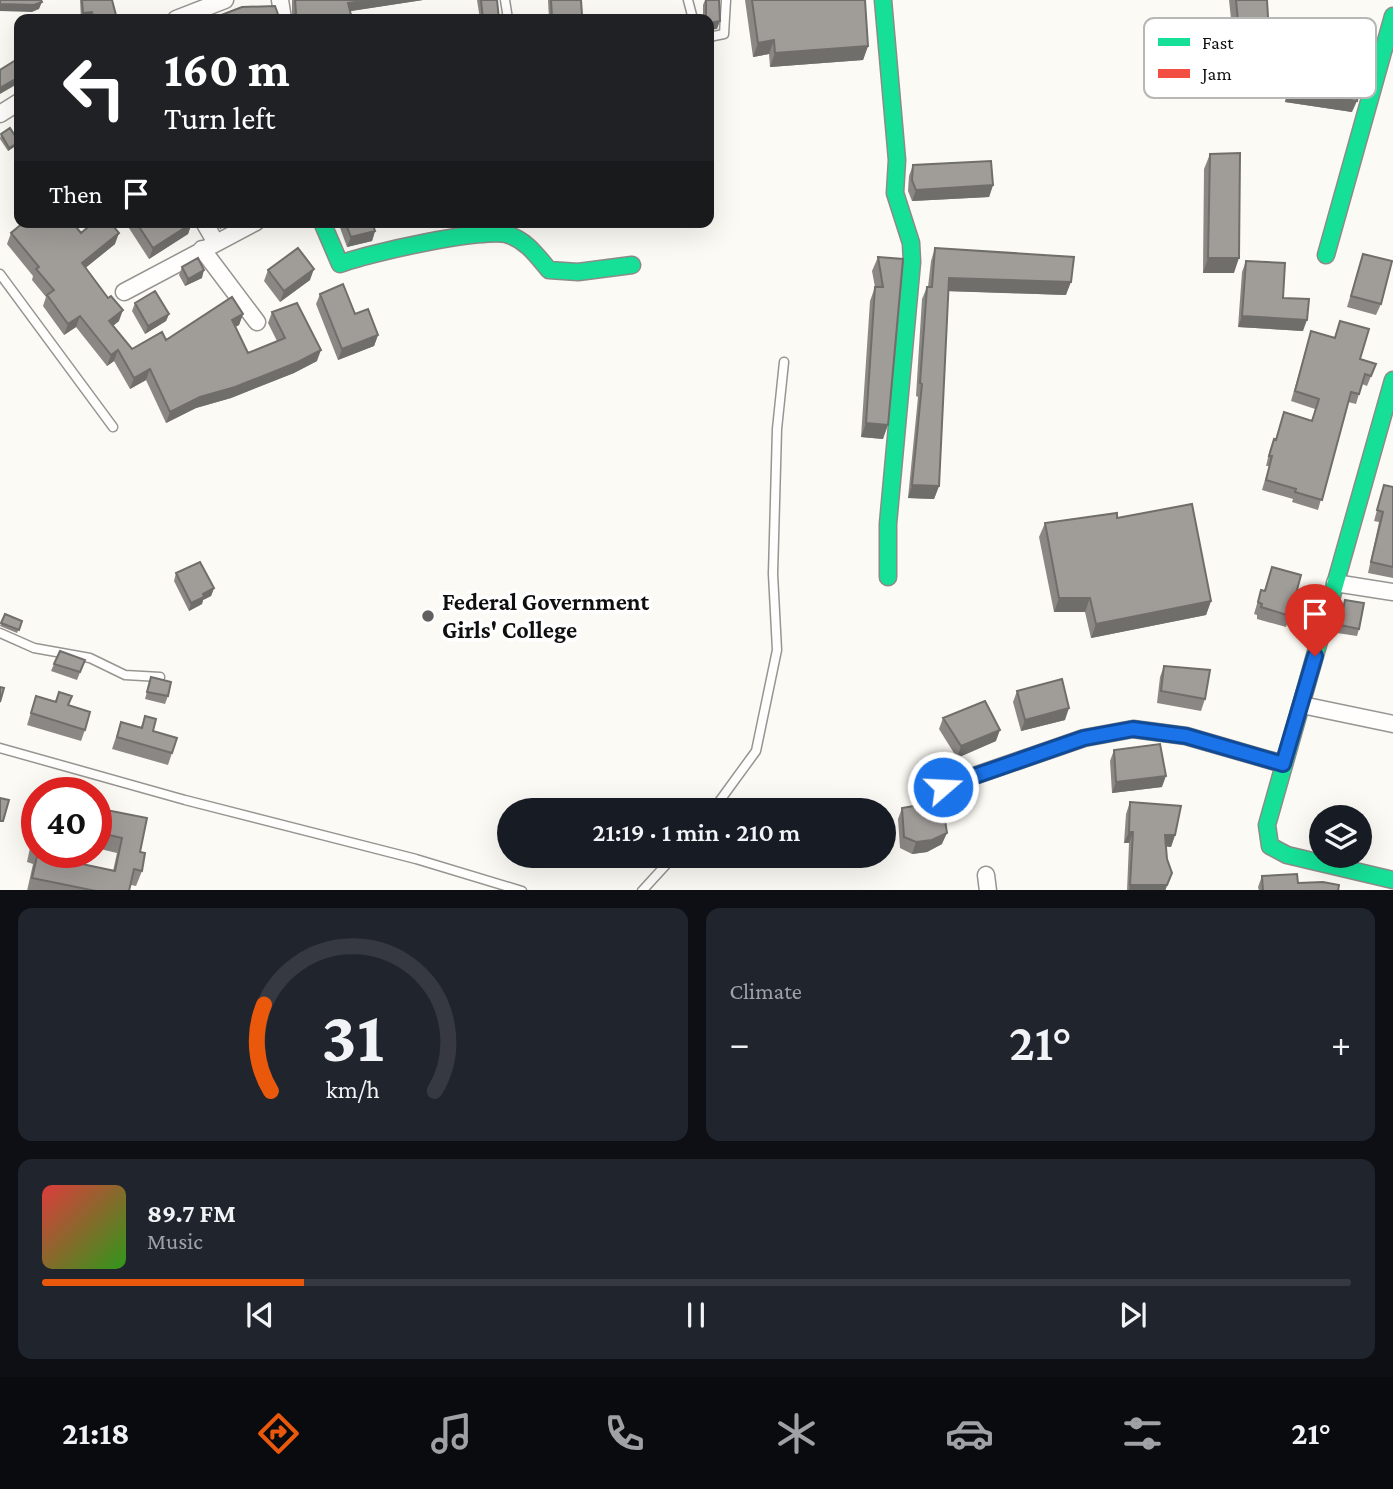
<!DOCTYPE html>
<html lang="en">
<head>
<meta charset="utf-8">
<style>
	:root { --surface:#171b24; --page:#20242c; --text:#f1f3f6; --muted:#9ea1a6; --line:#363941; --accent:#ea580c }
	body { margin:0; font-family:"Crimson Pro",serif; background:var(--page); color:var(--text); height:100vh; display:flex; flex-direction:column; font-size:26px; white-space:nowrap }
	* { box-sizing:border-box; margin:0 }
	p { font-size:23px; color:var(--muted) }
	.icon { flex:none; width:38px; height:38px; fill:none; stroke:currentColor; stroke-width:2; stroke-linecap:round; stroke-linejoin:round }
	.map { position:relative; height:890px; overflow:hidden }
	.details { display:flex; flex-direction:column; gap:18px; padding:18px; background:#0d0f14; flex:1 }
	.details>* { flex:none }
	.banner { position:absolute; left:14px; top:14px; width:700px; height:214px; border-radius:14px; box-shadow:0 7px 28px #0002; background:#202124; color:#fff; overflow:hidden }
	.controls { position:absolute; left:1309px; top:805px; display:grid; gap:14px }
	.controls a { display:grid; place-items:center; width:63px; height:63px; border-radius:50%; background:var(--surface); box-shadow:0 7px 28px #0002; font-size:35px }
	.speed { position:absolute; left:21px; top:777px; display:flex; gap:14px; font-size:35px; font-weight:700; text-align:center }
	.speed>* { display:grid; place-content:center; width:91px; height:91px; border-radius:50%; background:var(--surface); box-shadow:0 7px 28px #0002; line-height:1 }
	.speed .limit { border:10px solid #d22; background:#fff; color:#111 }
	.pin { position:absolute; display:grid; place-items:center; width:60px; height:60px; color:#fff; margin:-72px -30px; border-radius:50% 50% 50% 0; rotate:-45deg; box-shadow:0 0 7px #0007 }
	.pin .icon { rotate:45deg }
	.me { position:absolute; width:77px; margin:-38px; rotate:71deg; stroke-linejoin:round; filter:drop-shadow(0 0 5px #0008) }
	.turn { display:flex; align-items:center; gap:24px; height:147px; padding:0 35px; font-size:32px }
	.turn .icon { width:91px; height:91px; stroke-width:2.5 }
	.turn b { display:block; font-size:49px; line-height:60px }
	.then { display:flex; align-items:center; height:66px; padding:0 35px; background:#0003; gap:14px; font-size:26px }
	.big { font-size:52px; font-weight:600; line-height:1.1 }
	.details .widget { flex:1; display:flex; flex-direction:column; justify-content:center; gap:10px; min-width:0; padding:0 24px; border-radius:14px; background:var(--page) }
	.details .dial { align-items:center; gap:0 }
	.dial svg { height:182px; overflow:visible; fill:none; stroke:var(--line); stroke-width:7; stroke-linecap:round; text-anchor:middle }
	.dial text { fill:var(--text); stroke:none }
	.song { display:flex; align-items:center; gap:21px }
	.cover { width:84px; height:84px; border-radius:10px; background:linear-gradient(135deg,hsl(0 70% 55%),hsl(110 70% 35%)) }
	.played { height:7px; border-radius:4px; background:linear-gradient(90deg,var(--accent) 20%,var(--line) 20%) }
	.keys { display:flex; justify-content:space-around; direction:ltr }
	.heat { display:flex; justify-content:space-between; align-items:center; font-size:38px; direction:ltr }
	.details .tiles { flex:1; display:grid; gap:18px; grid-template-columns:1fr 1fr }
	.widget:last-child { grid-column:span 2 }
	.trip { position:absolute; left:497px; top:798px; width:399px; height:70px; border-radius:35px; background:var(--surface); box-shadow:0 7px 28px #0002; font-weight:600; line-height:70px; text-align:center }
	.menu { display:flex; height:112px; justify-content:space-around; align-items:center; background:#090b0e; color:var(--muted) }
	.menu .icon { width:49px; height:49px }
	.menu .selected { color:var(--accent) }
	.menu b { font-size:32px; color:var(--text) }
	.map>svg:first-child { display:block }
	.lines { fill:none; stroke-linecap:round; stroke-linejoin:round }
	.lane-casing { stroke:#969592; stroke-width:11 }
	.street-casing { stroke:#969592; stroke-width:19 }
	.fast-casing { stroke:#8c8b89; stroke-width:19 }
	.jam-casing { stroke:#8c8b89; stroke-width:19 }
	.lane { stroke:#fffefd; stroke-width:8 }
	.street { stroke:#fffefd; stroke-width:16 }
	.fast { stroke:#16e098; stroke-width:16 }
	.jam { stroke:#f24e42; stroke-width:16 }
	.wall { fill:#8a8784 }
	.shaded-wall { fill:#706e6b }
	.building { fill:#a09d99; stroke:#706e6b; stroke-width:2 }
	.route-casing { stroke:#114b97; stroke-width:18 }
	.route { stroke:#1a73e8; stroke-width:12 }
	.poi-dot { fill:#62615f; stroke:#fff; stroke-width:2.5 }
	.labels { text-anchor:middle; stroke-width:7; stroke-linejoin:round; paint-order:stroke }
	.poi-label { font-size:24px; font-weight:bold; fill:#0f0f0f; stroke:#fff; text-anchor:start }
	.key { fill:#fff; stroke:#b7b7b7; stroke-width:2 }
	.key-label { font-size:19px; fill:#0f0f0f }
</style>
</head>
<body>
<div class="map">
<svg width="1393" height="891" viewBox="0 0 1393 891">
	<rect width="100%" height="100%" fill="#fcfaf4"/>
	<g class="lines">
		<g class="lane-casing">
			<path id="lane" d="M505,0L508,19
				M688,0L693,19
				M709,37L724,34L726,0
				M0,274L113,427
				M0,633L34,648L90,658L125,675L160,677
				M0,748L185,800L416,859L522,891
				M713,810L756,751L777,650L773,574L777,429L784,362
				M642,891L674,856"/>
		</g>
		<g class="street-casing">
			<path id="street" d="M280,0L283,19
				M176,19L225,0
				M0,114L19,102
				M204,222L216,243
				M202,249L257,322
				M124,292L256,222
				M1335,583L1393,592
				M1302,705L1393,724
				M986,875L988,891"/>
		</g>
		<g class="fast-casing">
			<path id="fast" d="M883,0L897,160L895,193L911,243L912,262L888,524V577
				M322,222L340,264C365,254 488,226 509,235C527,241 537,256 549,270L578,272L632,265
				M1326,255L1393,16
				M1393,380L1267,825L1270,846L1287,855L1393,880"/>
		</g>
		<g class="jam-casing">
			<path id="jam" d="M919,795L1084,738L1133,729L1186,736L1283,764"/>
		</g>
		<use href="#lane" class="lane"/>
		<use href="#street" class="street"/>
		<use href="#fast" class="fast"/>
		<use href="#jam" class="jam"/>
	</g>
	<path class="wall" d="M80,0H82L117,19H81Z
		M292,0H423L350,11L292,17Z
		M477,0H497L499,19H480Z
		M548,0H581V19H549Z
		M705,0H719L717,29L709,19H703V5Z
		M745,0H865L868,46L863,60L770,67L769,54L753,57Z
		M1229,0H1267L1269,34L1264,49L1234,47Z
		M1293,67L1352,112L1285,102L1289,79Z
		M1,134L19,142L17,145L8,151L0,139Z
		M1210,154L1234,273H1203L1204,169Z
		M913,165L993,185L989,197L912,201L908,191L909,176Z
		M125,222H192L188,234L149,259Z
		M216,222H232L220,229Z
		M338,222H372L375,231L372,241L347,247Z
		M11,233H81L115,244L85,268L119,321L113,326L132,349L166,340L243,314L239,325L235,327L248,353L277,341L268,323L272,312L317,361L294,373L231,398L196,408L166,423L146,380L130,389L114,361L107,366L76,327L64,335L43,306L46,297L32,280L33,276L7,244Z
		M935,248L1066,295L948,291L939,486L934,499L908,498L918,397L916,396L922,299L927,287H928L931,261Z
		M1363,254L1381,304L1376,315L1347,307Z
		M878,257L903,259L883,439L861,437L870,301L875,287L872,271Z
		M1246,261L1283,298L1303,331L1238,327L1242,272Z
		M182,267L202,278L185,286L179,275Z
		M268,270L310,280L280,302L264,281Z
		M320,294L355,314L378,335L374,346L338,360L316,304Z
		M135,303L169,314L166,321L145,334L132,311Z
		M1340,321L1360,359L1376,364L1367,386L1362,384L1356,404L1348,402L1318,510L1292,502L1293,499L1262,490L1269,466H1266L1270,449L1274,439L1276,440L1284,412L1312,421L1315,409L1291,401L1311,331L1334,338Z
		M1384,485L1393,487V578L1368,573L1379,522L1374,521Z
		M1117,518L1211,601L1206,615L1091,638L1085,612H1054L1039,537L1045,523Z
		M1272,567L1290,616L1286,627L1257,619V615L1254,614L1261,590L1264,591Z
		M176,573L214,588L211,596L203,600L202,604L189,611L174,581Z
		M1345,600L1359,629L1357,636L1337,633L1342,607Z
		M5,614L22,621L17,633L0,626Z
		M85,660L77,680L51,671L54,664Z
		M1164,666L1205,699L1201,711L1157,703L1160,677Z
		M151,677L168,696L165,704L145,699Z
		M1017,691L1065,720L1021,731L1013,702Z
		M59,692L85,730L81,741L27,725L36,696L55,701Z
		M145,716L153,731L172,753L168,765L112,749L121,722L141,727Z
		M943,718L996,741L957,758L939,729Z
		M1114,750L1162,787L1112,793L1110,761Z
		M1130,802L1175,835L1171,847L1166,846L1167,859L1172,873L1165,891H1127L1129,843H1124L1126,814Z
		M96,808L140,852L142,871L136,886L131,885L129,891H27L33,864L27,862L31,843L36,828L37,852H65L63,860L113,871L117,853L96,848Z
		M902,808L942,844L927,852L912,854L900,848L898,819Z
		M1262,876L1298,883L1338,891H1259L1258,887Z"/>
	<path class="shaded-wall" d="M368,0H423L345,12L348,3Z
		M42,2L39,9L32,12L0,11V4Z
		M92,12L90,19H81L83,13Z
		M582,15L581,19H551L552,17Z
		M720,21L717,29L709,30V23Z
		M1239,32L1269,34L1264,49L1234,47Z
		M774,40L769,54L753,57L758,43Z
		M868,46L863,60L770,67L775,53Z
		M19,77V83L0,94V88Z
		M1289,91L1357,101L1352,112L1285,102Z
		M19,142L17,145L8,151L9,148Z
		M993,185L989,197L912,201L916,190Z
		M223,222H232L220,229Z
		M192,223L188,234L149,259L153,248Z
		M375,231L372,241L347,247L351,237Z
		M119,233L115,244L78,274L82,263Z
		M1208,258H1239L1234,273H1203Z
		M314,269L310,280L280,302L284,291Z
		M204,270L202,278L185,286L188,279Z
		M949,278L1071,282L1066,295L944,291Z
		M123,310L119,321L105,332L109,321Z
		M169,314L166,321L145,334L148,326Z
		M243,314L239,325L228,331L232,320Z
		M80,316L76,327L64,335L68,324Z
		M1242,316L1307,320L1303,331L1238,327Z
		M378,335L374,346L338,360L342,349Z
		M118,350L114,361L107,366L111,355Z
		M321,350L317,361L294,373L231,398L196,408L166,423L170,412L200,397Z
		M150,369L146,380L130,389L134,378Z
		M866,423L888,425L883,439L861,437Z
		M912,485L939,486L934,499L908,498Z
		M214,588L211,596L203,600L202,604L189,611L191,603L203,594Z
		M1059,598H1090L1085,612H1054Z
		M1211,601L1206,615L1091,638L1096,624Z
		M1069,708L1065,720L1021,731L1025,720Z
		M1000,730L996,741L957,758L961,746Z
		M1166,776L1162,787L1112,793L1116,782Z
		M1129,832H1133L1129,843H1124Z
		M947,833L942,844L927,852L912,854L916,842Z
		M1165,835H1175L1171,847L1161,846Z
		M1130,885H1167L1165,891H1129Z"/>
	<path class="building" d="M0,0H41L42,2L34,5L0,4Z
		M82,0H112L117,19H94L92,12L83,13Z
		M295,0H368L348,3L352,19H290L296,13Z
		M481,0H497L499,19H483Z
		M551,0H581L582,15L552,17Z
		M706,0H719L720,21L709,23V19H706Z
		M752,0H865L868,46L775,53L774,40L758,43Z
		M1236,0H1267L1269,34L1239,32Z
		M275,6L279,17L286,19H211L242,7Z
		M19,58V77L0,88V70Z
		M1355,64L1361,78L1357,101L1289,91L1293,67L1341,73Z
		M10,128L19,142L9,148L1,134Z
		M1240,153L1239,258H1208L1210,154Z
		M991,161L993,185L916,190L912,180L913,165Z
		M24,222H72L81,233L94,222H110L119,233L82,263L108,298L111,296L123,310L109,321L132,349L162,332L166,340L232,297L243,314L232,320L248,353L285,338L272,312L297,303L321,350L298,362L235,387L200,397L170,412L150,369L134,378L118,350L111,355L80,316L68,324L47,295L54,290L36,269L39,267L11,233Z
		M136,222H192V223L153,248Z
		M345,222H372L375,231L351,237Z
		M298,248L314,269L284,291L268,270Z
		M935,248L1074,257L1071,282L949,278L939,486L912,485L922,384L920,383L927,287H932Z
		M1363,254L1392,261L1381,304L1351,296Z
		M878,257L903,259L888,425L866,423L875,287H883Z
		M198,258L204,270L188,279L182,267Z
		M1246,261L1285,263L1283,298L1309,299L1307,320L1242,316Z
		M343,284L355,314L368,309L378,335L342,349L320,294Z
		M155,291L169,314L148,326L135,303Z
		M1340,321L1369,329L1360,359L1376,364L1371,376L1365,374L1359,394L1351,392L1322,500L1295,492L1296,489L1266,480L1272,456H1269L1274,439L1276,440L1284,412L1312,421L1319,399L1295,391L1311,331L1335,338Z
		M1384,485L1393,487V567L1371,562L1383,512L1377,510Z
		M1192,504L1211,601L1096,624L1090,598H1059L1045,523L1117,513V518Z
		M200,562L214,588L203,594L204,597L191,603L176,573Z
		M1272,567L1301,575L1290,616L1261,607L1262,604L1258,602L1261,590L1265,591Z
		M1345,600L1364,603L1359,629L1340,625Z
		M5,614L22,621L19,630L1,623Z
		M60,651L85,660L80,672L54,664Z
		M1164,666L1210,670L1205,699L1161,691Z
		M151,677L171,682L168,696L147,692Z
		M1062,679L1069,708L1025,720L1017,691Z
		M0,687L4,688L0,702Z
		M59,692L72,696L68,705L90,712L85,730L31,713L36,696L56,702Z
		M985,701L1000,730L961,746L943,718Z
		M145,716L156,719L153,731L177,738L172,753L117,737L121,722L142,728Z
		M1160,744L1166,776L1116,782L1114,750Z
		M0,798L9,800L3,821H0Z
		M942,801L947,833L932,840L916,842L904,837L902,808Z
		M1130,802L1181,806L1175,835H1165L1167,859L1172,873L1167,885H1130L1133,832H1129Z
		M96,808L147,818L140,852L145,853L142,871L134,869L129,891H96L32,878L38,852H65L63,860L115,871L122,838L96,832Z
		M36,828H37V848L32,847Z
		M1297,874L1298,883L1323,882L1339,885L1338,891H1263L1262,876Z"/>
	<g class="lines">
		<g class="route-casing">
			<path id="route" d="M943,787L1084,738L1133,729L1186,736L1283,764L1315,656"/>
		</g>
		<use href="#route" class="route"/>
	</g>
	<circle class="poi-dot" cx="428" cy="616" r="7"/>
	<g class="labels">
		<g class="poi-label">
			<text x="442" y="610">Federal Government<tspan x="442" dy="28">Girls' College</tspan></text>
		</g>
	</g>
	<rect x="1144" y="18" width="232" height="80" rx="10" class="key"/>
	<rect x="1158" y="38" width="32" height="8" fill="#16e098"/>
	<rect x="1158" y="69" width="32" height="9" fill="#f24e42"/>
	<g class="key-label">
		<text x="1202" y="49">Fast</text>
		<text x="1202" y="80">Jam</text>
	</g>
</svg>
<div class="controls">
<a><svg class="icon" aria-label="layers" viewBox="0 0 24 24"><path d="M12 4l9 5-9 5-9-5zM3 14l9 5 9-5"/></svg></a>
</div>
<div class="speed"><div class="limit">40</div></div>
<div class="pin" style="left:1315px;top:656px;background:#d93025"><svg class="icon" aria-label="arrive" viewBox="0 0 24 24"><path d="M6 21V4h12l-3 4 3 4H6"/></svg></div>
<svg class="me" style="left:943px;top:787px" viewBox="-20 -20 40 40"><circle r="17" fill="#1a73e8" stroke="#fff" stroke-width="3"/><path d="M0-11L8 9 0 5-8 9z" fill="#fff"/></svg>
<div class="trip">21:19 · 1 min · 210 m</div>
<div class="banner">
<div class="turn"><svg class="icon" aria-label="left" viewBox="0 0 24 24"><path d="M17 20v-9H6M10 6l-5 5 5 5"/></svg><div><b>160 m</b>Turn left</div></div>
<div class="then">Then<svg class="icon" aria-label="arrive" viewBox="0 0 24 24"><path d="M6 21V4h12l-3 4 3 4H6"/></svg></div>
</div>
</div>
<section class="details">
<div class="tiles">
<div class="widget dial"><svg viewBox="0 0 100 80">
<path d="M14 69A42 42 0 1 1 86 69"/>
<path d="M14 69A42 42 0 0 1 11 31" stroke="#ea580c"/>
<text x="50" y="56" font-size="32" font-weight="700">31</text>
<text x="50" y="72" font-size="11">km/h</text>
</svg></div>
<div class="widget"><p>Climate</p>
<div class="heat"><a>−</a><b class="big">21°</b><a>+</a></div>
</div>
<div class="widget">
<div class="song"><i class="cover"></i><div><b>89.7 FM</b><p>Music</p></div></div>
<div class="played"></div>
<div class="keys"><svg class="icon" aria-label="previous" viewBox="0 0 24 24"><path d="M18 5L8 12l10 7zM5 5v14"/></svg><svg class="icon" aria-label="pause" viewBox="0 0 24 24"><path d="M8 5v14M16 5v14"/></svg><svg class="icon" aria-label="next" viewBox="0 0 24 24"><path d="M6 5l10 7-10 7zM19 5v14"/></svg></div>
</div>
</div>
</section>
<nav class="menu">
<b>21:18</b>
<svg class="icon selected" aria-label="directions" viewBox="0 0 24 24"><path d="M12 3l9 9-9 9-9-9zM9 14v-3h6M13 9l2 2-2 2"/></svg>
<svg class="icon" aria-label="music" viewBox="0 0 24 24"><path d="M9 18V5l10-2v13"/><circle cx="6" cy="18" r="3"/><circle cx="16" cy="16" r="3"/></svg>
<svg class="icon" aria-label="phone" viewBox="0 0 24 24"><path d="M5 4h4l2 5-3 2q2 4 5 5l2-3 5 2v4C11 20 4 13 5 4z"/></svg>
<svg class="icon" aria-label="climate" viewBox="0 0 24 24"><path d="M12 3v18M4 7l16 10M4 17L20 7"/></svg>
<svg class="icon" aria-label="car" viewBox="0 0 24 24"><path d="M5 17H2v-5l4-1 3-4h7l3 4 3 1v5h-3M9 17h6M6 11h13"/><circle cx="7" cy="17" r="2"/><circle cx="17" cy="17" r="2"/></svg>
<svg class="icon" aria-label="filters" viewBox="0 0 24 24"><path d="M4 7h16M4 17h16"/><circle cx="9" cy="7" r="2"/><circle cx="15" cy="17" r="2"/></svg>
<b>21°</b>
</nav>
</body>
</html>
